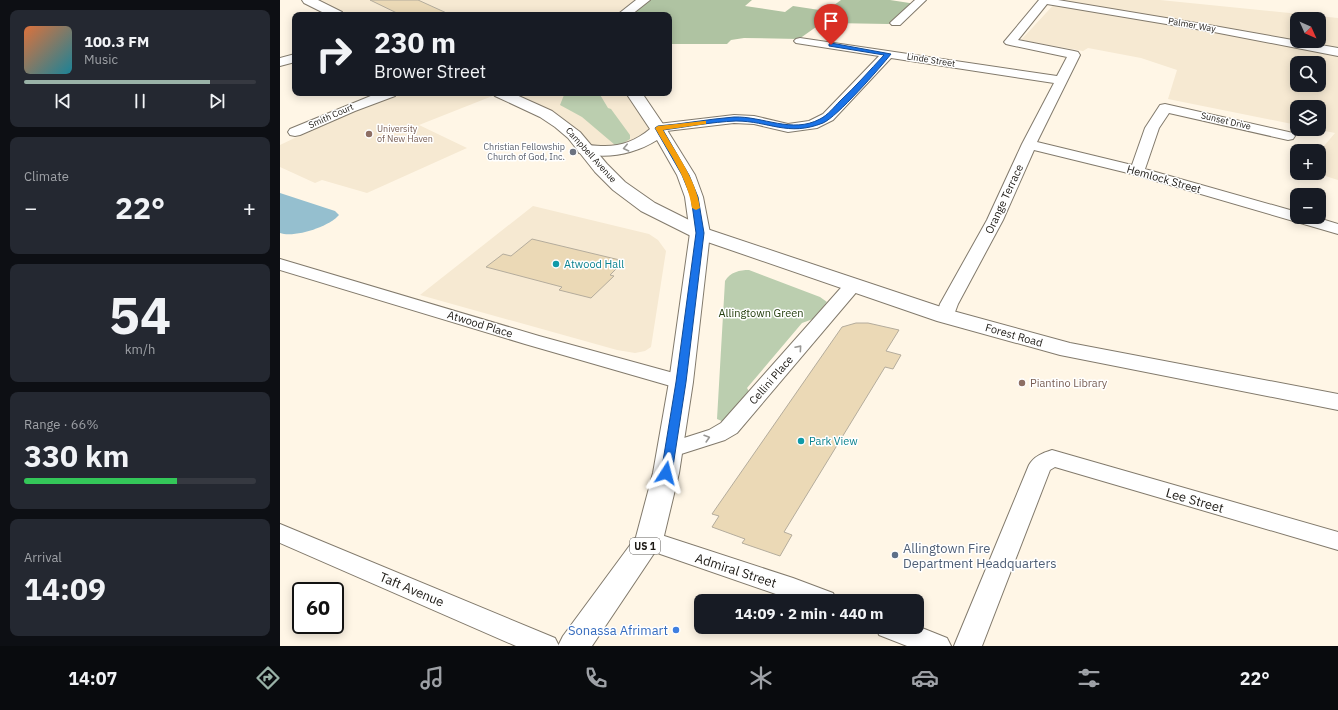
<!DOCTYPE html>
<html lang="en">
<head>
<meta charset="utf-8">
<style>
	:root { --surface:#171b24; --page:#242831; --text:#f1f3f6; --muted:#9ea1a6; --line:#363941; --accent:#99b2a7 }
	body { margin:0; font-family:"IBM Plex Sans",sans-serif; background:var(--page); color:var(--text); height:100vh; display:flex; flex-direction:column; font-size:15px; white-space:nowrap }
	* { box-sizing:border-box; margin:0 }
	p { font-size:13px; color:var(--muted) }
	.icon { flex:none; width:22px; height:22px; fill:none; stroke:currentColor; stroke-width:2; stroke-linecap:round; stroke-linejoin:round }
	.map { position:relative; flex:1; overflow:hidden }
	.details { display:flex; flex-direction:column; gap:10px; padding:10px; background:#0d0f14; width:280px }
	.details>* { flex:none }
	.banner { position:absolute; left:12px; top:12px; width:380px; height:84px; border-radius:8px; box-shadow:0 2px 10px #0003; background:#171b24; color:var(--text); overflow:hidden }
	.needle { width:26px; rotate:135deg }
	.controls { position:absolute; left:1010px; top:12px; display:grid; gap:8px }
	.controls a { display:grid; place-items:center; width:36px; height:36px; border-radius:8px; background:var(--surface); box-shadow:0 2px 10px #0003; font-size:20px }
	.speed { position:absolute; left:12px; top:582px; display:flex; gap:8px; font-size:20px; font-weight:700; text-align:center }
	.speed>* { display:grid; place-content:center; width:52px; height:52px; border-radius:50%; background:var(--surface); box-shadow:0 2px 10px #0003; line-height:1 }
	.speed .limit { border:2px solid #111; border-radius:6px; background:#fff; color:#111 }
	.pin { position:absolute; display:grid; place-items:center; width:34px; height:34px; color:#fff; margin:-41px -17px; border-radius:50% 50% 50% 0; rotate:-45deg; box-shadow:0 0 4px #0007 }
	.pin .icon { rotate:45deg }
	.me { position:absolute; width:44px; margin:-22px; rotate:9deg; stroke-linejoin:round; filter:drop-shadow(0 0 3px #0008) }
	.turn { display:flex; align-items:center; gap:14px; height:84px; padding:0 16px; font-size:18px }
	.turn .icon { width:52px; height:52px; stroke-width:2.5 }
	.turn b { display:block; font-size:28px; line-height:34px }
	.big { font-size:30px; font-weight:700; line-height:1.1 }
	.details .card { flex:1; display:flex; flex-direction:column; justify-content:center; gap:6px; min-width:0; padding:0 14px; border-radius:8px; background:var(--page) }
	.details .dial { align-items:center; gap:0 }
	.dial b { font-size:52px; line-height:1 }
	.song { display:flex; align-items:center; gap:12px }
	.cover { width:48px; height:48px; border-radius:6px; background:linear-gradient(135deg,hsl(20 70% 55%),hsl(190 70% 35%)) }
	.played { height:4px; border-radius:2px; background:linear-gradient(90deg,var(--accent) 80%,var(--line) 80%) }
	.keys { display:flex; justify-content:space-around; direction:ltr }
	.heat { display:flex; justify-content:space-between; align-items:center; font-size:22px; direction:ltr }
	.charge { height:6px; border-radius:3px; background:linear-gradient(90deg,#34c759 66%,var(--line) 0) }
	.trip { position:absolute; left:414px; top:594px; width:230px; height:40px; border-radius:8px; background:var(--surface); box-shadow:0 2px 10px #0003; font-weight:700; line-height:40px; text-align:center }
	.menu { display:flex; height:64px; justify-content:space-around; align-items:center; background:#090b0e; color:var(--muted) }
	.menu .icon { width:28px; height:28px }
	.menu .selected { color:var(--accent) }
	.menu b { font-size:18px; color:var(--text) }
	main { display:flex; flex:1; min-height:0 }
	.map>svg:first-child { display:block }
	.built { fill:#f6e9d2; fill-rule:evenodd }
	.green { fill:#bbceaf }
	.forest { fill:#afc3a2 }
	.water { fill:#95bfcf }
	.building { fill:#ebd9b6; stroke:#b4ac9c }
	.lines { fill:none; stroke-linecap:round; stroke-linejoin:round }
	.street-casing { stroke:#827a6c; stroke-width:2 }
	.secondary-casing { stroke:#827a6c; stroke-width:2 }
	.primary-casing { stroke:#827a6c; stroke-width:2 }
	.street { fill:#fff; fill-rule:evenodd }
	.secondary { fill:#fff; fill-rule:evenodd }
	.primary { fill:#fff; fill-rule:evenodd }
	.oneway { stroke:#999895 }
	.route { fill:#1a73e8; stroke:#114b97 }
	.slow { fill:#f59e0b }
	.education-dot { fill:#8d6e63; stroke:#fff; stroke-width:1.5 }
	.worship-dot { fill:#6b7280; stroke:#fff; stroke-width:1.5 }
	.culture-dot { fill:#0f9aa8; stroke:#fff; stroke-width:1.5 }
	.service-dot { fill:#5c6f8a; stroke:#fff; stroke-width:1.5 }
	.shop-dot { fill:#3f7fe0; stroke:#fff; stroke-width:1.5 }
	.labels { text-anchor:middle; stroke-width:3; stroke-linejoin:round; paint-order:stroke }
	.far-street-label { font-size:9px; fill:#1c1914; stroke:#fff }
	.far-education-label { font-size:9px; fill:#785e54; stroke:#fff; text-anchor:start }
	.far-worship-label { font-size:9px; fill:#5b616d; stroke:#fff; text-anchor:end }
	.shield { fill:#fff; stroke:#605e5a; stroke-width:1 }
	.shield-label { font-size:10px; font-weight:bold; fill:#1c1914 }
	.street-label { font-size:11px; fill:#1c1914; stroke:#fff }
	.culture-label { font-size:11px; fill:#0d838f; stroke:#fff; text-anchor:start }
	.park-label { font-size:11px; fill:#233d0c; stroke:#fff }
	.education-label { font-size:11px; fill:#785e54; stroke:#fff; text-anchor:start }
	.near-street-label { font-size:13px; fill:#1c1914; stroke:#fff }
	.near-service-label { font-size:13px; fill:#4e5e75; stroke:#fff; text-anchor:start }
	.near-shop-label { font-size:13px; fill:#366cbe; stroke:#fff; text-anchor:end }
</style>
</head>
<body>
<main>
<section class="details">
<div class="card">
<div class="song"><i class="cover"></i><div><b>100.3 FM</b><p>Music</p></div></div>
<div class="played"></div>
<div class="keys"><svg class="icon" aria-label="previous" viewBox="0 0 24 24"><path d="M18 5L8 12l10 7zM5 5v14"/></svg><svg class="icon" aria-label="pause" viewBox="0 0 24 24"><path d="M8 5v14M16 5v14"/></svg><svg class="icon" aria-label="next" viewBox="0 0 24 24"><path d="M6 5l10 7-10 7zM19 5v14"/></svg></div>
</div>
<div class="card"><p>Climate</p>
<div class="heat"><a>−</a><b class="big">22°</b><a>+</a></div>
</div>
<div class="card dial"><b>54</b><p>km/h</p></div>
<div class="card"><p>Range · 66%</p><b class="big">330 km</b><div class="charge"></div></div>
<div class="card"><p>Arrival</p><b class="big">14:09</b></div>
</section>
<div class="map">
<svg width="1058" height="646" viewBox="0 0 1058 646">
	<rect width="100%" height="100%" fill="#fff6e6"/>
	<path class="built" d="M28,0H364L343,15H58Z
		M778,0H880L1058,18V180L1036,173H1039V152L1055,133L1035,129H1039V107H1017V125L888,99L897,70L861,58L808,48L803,51L741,40ZM1017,19H1039V41H1017ZM1017,63H1039V85H1017Z
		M109,93H220L139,125L187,148L87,193L42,180L35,183L0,167V145Z
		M220,93H354L374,136L317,151L294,135Z
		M253,206L369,234L378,240L386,251L371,347L365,351L355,353L337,350L140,295Z"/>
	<path class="green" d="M283,93H319L328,108L331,109L350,135V139L342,144L335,145L302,117L280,105L284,95Z
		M469,270L540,297L547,302L533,319L522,323L467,388L470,393L444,422L437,419L445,281C450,272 460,270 469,270Z"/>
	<path class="forest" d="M364,0H472L465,6L505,12L513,6L546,11L561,0H610L636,4L616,23L608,24L552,23L536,27L519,39L464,38L451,40L447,44H389V15H343Z"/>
	<path class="water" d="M0,193L55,211L59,215C49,227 14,238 0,233Z"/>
	<path class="building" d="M90,0H138L171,15H121Z
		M252,239L344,261L330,275L334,276L311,298L279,290L282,287L206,267L223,254L231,256Z
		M576,323H588L619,330L606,351L621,355L613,369L605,367L504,532L512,535L500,556L462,543L465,539L432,527L439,516L432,514L562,327Z"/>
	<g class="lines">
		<g class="street-casing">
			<path id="street" d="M635,0H646L620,25H612L610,23L612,21Z
				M759,0H778L934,26L1058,48V56L934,32L767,4L738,40L794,51L798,52L800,55L757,142L852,165L865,128L880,105L885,104L1013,133L1015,136L1013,139L1008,140L889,113L879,128L865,169L1017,212V217H1035L1058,224V234L852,174L754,150L723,220L678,304L672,320L665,322L658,320L656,316L660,304L707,220L742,144L774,83L611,58L553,120L537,128L508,132L474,124L454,123L378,132L373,131L371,128L373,125L378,124L454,115L474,116L508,124L529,121L543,114L599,56L516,43L514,41L516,39L520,38L777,76L787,57L730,45L726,44L724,42Z
				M15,54V62L0,66V58Z
				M98,93H116L115,96L75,111L20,135L15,136L10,135L8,132L10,129Z
				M0,259L259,336L408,377L411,382L408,387L401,389L245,344L0,270Z
				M573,280L579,281L582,285L579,289L457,433L445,440L398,455L390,458L382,455L379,450L382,445L429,430L441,423L567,281Z
				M772,450L1058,532V550L775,467L770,470L702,646H674L749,465C754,456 763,453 772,450Z
				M0,524L275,638L279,646H236L0,543Z
				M369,531L513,578L553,593L557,601H516L360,547L357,540L360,533Z
				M637,626L667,638L671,646H627L599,635L596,627Z"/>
		</g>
		<g class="secondary-casing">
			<path id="secondary" d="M22,0H38L62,12L64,15H48L24,3Z
				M212,93H232L272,111L300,132L327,164L345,182L375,203L427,229L673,311L790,343L1058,394V410L780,355L657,321L413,237L361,211L333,190L315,172L288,138L275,127L260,117L215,96Z"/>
		</g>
		<g class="primary-casing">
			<path id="primary" d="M356,0H370L351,15H337Z
				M346,93H362L387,130L415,175L423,197L430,233L413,382L399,473L383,540L312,646H278L283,636L356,537L373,473L389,382L410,233L405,197L397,175L377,140C353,155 326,159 299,153L297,149L299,145C307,144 313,146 321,146C339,147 356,141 370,129Z"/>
		</g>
		<use href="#street" class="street"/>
		<use href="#secondary" class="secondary"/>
		<use href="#primary" class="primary"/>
	</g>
	<defs><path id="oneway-chevron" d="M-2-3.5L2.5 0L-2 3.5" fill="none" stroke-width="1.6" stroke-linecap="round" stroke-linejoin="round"/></defs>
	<g class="oneway">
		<use href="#oneway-chevron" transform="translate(346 148) rotate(167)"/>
		<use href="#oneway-chevron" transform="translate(519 348) rotate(-49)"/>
		<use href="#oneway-chevron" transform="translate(427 438) rotate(-17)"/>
	</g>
	<path class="route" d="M551,43L611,54C600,68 557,117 543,123C508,137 489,121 456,121C431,122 406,127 383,130L409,175L418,197L424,233L406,382L392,473L390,475H383L381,473L396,382L416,233L411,197L402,175L375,128L378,126C403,124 429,119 454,117C483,116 512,134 540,119C548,115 554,107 560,101C576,86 590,70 604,55L549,46V44Z"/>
	<path class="slow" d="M424,121H426V124L383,130C397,155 416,179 420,208L416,210L412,208C408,179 390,154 375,128L378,126Z"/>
	<g class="education-dot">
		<circle cx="89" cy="134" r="4"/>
		<circle cx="742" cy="383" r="4"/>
	</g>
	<circle class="worship-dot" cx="293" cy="152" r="4"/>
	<g class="culture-dot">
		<circle cx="276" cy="264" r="4"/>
		<circle cx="521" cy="441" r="4"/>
	</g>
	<circle class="service-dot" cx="615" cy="555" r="4"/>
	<circle class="shop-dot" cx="396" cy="630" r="4"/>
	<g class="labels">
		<g class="far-street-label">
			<text transform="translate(912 25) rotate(10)" y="3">Palmer Way</text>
			<text transform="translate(651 60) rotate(9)" y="3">Linde Street</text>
			<text transform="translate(51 116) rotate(-24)" y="3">Smith Court</text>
			<text transform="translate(946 121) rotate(13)" y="3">Sunset Drive</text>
			<text transform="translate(311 155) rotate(48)" y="3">Campbell Avenue</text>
		</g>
		<g class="far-education-label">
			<text x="97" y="132">University<tspan x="97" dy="10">of New Haven</tspan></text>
		</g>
		<g class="far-worship-label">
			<text x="285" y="150">Christian Fellowship<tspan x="285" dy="10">Church of God, Inc.</tspan></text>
		</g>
		<rect class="shield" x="350" y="538" width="30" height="16" rx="3"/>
		<g class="shield-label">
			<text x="365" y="550">US 1</text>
		</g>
		<g class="street-label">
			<text transform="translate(884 179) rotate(16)" y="4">Hemlock Street</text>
			<text transform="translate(724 199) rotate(-65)" y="4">Orange Terrace</text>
			<text transform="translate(200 324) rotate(17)" y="4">Atwood Place</text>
			<text transform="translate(734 335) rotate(16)" y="4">Forest Road</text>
			<text transform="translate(491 380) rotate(-49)" y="4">Cellini Place</text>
		</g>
		<g class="culture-label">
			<text x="284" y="268">Atwood Hall</text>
			<text x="529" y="445">Park View</text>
		</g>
		<g class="park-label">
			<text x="481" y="317">Allingtown Green</text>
		</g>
		<g class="education-label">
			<text x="750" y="387">Piantino Library</text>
		</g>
		<g class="near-street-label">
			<text transform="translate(915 500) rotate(16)" y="5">Lee Street</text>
			<text transform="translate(456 570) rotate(18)" y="5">Admiral Street</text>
			<text transform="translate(132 589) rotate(23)" y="5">Taft Avenue</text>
		</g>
		<g class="near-service-label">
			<text x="623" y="553">Allingtown Fire<tspan x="623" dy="15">Department Headquarters</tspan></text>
		</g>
		<g class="near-shop-label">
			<text x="388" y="635">Sonassa Afrimart</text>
		</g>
	</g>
</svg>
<div class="controls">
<a><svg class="needle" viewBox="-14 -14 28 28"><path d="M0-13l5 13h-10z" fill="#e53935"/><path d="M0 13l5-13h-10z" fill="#9ea1a6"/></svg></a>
<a><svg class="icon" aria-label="search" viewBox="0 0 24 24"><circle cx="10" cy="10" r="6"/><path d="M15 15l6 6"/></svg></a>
<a><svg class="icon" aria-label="layers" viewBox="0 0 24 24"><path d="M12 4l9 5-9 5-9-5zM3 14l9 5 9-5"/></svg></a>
<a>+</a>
<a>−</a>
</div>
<div class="speed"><div class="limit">60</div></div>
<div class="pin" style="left:551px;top:45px;background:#d93025"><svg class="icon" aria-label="arrive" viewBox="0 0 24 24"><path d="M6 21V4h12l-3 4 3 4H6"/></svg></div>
<svg class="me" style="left:386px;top:473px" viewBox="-20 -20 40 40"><path d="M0-17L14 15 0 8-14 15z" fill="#1a73e8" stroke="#fff" stroke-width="4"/></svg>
<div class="trip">14:09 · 2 min · 440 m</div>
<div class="banner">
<div class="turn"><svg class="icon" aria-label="right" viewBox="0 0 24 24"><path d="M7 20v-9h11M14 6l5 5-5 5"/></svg><div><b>230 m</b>Brower Street</div></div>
</div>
</div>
</main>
<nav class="menu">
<b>14:07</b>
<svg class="icon selected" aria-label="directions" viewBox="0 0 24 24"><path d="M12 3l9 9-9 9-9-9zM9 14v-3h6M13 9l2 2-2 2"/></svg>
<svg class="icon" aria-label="music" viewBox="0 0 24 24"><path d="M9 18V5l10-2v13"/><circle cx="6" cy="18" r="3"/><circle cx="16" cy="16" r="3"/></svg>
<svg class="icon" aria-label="phone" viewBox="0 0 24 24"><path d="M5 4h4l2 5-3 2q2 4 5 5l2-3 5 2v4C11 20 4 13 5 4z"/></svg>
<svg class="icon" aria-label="climate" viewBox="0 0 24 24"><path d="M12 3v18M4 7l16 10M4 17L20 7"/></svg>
<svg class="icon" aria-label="car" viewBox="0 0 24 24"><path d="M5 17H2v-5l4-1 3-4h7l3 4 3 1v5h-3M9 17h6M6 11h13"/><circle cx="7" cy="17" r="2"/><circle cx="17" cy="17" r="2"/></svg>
<svg class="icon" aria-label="filters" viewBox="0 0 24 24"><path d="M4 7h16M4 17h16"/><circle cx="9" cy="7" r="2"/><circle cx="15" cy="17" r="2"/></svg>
<b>22°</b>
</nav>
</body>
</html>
